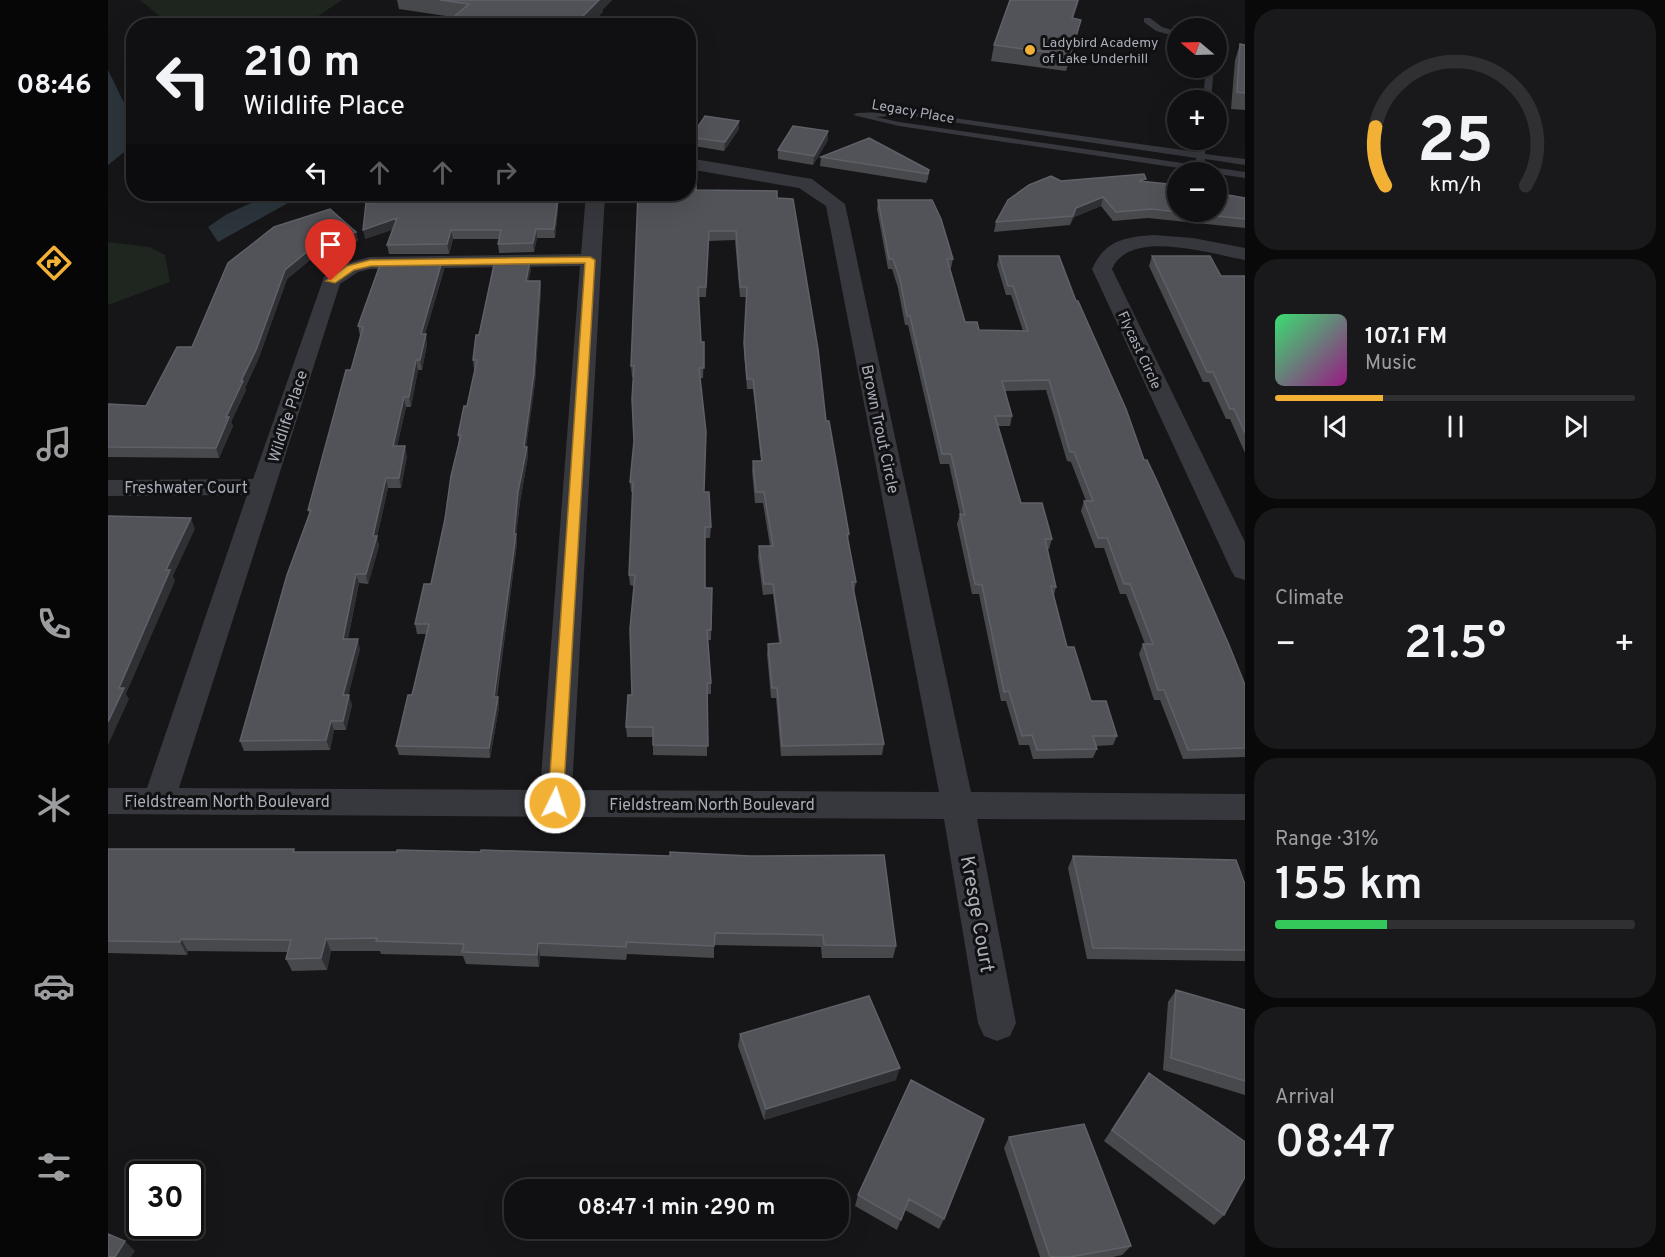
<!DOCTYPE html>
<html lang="en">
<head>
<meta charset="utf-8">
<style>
	:root { --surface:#101012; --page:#19191b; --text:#f1f3f6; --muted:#9c9d9f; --line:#303032; --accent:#f2b134 }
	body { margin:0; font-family:Overpass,sans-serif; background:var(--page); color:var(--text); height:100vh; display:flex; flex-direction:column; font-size:22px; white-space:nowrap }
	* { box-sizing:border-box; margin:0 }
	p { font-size:20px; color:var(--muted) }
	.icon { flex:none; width:33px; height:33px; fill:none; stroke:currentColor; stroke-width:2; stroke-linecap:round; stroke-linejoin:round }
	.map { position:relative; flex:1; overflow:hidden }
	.details { display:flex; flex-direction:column; gap:9px; padding:9px; background:#09090a; width:420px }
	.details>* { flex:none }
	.top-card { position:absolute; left:18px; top:18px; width:570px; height:183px; border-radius:24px; box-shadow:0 6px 24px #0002,0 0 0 2px var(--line); background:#101012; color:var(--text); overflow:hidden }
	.needle { width:39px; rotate:289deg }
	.buttons { position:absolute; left:1059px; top:18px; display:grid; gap:12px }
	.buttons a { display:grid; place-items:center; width:60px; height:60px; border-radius:50%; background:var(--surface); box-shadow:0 6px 24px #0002,0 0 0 2px var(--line); font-size:30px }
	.speed { position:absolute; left:18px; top:1161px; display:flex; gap:12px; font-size:30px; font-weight:700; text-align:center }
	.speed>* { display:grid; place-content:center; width:78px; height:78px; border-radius:50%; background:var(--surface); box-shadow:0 6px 24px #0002,0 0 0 2px var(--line); line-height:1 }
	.speed .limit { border:3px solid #111; border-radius:9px; background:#fff; color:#111 }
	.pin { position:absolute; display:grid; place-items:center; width:51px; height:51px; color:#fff; margin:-62px -26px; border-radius:50% 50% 50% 0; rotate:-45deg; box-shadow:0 0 6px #0007 }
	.pin .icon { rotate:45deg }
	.me { position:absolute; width:66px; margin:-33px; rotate:4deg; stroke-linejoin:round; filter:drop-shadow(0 0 4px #0008) }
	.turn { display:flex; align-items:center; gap:21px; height:126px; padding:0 18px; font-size:27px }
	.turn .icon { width:78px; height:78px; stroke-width:2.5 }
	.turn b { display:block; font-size:42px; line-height:51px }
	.lanes { display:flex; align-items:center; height:57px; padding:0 18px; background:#0003; justify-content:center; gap:30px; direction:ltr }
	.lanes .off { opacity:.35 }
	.big { font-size:45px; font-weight:600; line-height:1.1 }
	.details .tile { flex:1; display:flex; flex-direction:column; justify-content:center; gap:9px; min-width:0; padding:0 21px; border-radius:24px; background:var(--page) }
	.details .dial { align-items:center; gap:0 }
	.dial svg { height:156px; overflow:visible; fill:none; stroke:var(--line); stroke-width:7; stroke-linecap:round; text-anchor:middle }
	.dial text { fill:var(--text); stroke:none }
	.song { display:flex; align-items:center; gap:18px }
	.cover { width:72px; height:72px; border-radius:9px; background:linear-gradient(135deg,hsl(140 70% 55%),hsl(310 70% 35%)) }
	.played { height:6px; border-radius:3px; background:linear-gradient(90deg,var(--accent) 30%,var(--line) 30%) }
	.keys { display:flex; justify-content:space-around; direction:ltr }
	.heat { display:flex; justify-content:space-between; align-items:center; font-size:33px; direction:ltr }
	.charge { height:9px; border-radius:4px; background:linear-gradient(90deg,#34c759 31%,var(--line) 0) }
	.trip { position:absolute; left:396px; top:1179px; width:345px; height:60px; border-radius:24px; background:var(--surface); box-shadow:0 6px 24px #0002,0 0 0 2px var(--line); font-weight:600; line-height:60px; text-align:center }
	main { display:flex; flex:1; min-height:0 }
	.tabs { display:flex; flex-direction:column; width:108px; justify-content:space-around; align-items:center; background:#060607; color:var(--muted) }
	.tabs .icon { width:42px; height:42px }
	.tabs .active { color:var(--accent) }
	.tabs b { font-size:27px; color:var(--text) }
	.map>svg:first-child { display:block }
	.green { fill:#1e261f }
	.water { fill:#2c353c }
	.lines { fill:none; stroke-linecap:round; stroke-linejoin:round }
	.lane { fill:#37383d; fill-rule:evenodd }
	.street { fill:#37383d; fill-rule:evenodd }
	.wall { fill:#47494d }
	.shaded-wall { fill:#2f3033 }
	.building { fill:#525359; stroke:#5f6168; stroke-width:1.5 }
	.route { fill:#f2b134; stroke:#9d7322; stroke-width:1.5 }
	.poi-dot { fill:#f2b134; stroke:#111113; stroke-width:2 }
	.labels { text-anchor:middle; stroke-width:6; stroke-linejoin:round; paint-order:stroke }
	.far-poi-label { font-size:14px; fill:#a8adb8; stroke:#111113; text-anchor:start }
	.far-street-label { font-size:14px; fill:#a8adb8; stroke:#111113 }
	.street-label { font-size:16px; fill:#a8adb8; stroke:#111113 }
	.near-street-label { font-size:20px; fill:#a8adb8; stroke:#111113 }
</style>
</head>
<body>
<main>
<nav class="tabs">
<b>08:46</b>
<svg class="icon active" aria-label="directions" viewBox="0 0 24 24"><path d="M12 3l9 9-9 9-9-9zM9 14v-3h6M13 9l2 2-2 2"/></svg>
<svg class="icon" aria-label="music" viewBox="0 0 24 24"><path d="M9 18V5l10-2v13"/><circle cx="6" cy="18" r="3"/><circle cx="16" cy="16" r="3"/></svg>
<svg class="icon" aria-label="phone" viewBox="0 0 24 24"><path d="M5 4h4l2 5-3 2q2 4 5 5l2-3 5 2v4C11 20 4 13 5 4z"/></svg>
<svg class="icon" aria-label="climate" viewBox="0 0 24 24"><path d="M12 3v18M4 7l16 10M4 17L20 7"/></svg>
<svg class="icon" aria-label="car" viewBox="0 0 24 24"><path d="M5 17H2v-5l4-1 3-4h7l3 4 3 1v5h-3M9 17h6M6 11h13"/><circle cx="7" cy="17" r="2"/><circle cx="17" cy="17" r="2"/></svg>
<svg class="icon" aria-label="filters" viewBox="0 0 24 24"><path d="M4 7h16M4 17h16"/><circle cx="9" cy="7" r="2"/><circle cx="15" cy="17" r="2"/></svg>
</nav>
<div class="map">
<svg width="1137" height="1257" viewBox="0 0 1137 1257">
	<rect width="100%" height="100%" fill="#161618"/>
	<path class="green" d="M32,0H234L197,25L57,26L54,18Z
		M0,242L41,247L57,255L62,282L0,305Z"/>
	<path class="water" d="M0,70L20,111L26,116L25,145L0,165Z
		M163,194H248L187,199L110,242L100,227L119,214Z"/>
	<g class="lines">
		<path class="lane" d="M1036,18H1042L1054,27L1070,32V37L1048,31L1036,22Z
			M1098,68H1106L1103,100H1095Z
			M796,111L1089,152L1090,140H1098L1097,154L1137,159V165L1097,159L1096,163L1092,166L1088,163V158L796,115L768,117L791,122L1137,172V178L791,126L745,115L749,113Z"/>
		<path class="street" d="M580,158L704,179L737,204L863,792L1137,794V820L869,819L908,1023L902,1036L889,1041L876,1036L870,1023L836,819L0,814V788H39L139,495L0,496V480L145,479L216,277L236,264L262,257L473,254L478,194H497L464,790L831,792L718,206L691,188L580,169ZM472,266L432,790L71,788L232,284L250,272L262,269Z
			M1046,235L1085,238L1137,248V260C1103,254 1021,228 1004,269L1137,542V580L1127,577L1123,570L984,269C997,240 1017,237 1046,235Z"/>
	</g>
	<path class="wall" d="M289,0H504L495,9V12L345,17L291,9Z
		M902,0H971L965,19L973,20L969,35L958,71L883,61L886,45Z
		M1132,44L1137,45V110L1123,109L1127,60Z
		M580,114L589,128L631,121V129L616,151L580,145Z
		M720,131V140L705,165L670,159V150Z
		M713,157L821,170L820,179L818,183L712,166Z
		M953,181L1037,182L1070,212L1137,198V228L1040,218L1005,221L993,206L966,217L962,225L886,232L888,222Z
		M588,190L669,198L718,421L741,534L740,540L748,582L746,592L776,744L774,755L673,756L668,698H663L659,654L660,644L671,643L665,594L655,595L650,557L651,546H662L655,503H647L644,471L645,461H653L645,389H639L636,353L639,297H632L627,240L600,241L598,297H591L593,342H596L595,378H592L596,492L603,527L602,538H597V588H604L603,640H600L603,683V694H599V756L545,755V737H519L518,727L524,695L526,586L522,585L521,575L525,492H523L522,482L526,442L525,377H524L523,366Z
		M402,195L403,199L450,208L447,238H429L426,252L391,253L390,244L391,239H345L341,254H281L279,245L285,229L257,239L345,200Z
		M770,200L845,259L843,268H842L857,322L871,330L915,331L903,295H898L889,265L891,256L968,301L1036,460L1137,685V757L1075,759L1052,700H1046L1031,654L1035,644H1037L1018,594H1012L996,548H987L973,511L976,501H978L963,462L959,461L938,390L897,391L904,416L902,426H890L913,503L944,539L941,549H939L948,587L946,595L959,647L983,701L1009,736L1005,745L988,746L989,749L985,758L925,759L921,745H911L898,701H893L871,594H864L849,524L852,514L841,464H832L800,325H797L790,288L784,269H780L769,209Z
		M248,232L250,241L208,255L179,279L150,360L137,388L138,390L123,422L125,426L111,458L0,457V404L38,406L84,347L120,263Z
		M1044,256L1113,276H1137V453L1122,419H1118L1101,382H1095L1041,266Z
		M334,261L336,270L317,334L319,344L314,370H310L303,407H298L289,446L299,456L293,488H280L269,537L271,546L260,584L251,583L240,639L252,649L240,695L244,705L238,730H226L222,750L136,751L132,741L201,513L200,510L243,370L252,336L250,326Z
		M423,269L420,281H432L433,290L427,383L418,447H419L420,456L412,502L408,536L409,544L389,697H390L391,707L382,758L291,755L288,746L304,695L318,634H309L307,624L323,584L337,519L351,440L350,435L359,406L367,370H366L365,360L371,335Z
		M0,849H186L187,852L788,946L785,958H714L713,947L606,945V958L519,954L518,960L432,956L431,967L358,964L355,956L273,954L272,951H223L219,970L184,971L178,959L180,952L80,951L79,955L0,953Z
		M965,856L1137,882V961L979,959L960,868Z
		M1068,990L1137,1010V1095L1055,1070L1060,1002Z
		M632,1034L788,1080L656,1120L630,1046Z
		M1041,1073L1116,1215L1106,1225L996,1141Z
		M803,1080L836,1219L831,1229L797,1210L789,1230L747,1206L750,1195Z
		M901,1137L1023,1246L1014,1255L1005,1257H932L896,1148Z"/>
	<path class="shaded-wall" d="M491,0H504L495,9V12L481,26H465Z
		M970,0H971L960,34L964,18Z
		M973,20L969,35L958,71L962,55Z
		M631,121V129L616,151L617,142Z
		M720,131V140L705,165L706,156Z
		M995,197L993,206L966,217L962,225L968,208Z
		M450,199V208L447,238L446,229Z
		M289,218L290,228L257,239L255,230Z
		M428,229L429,238L426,252L425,243Z
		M343,230L345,239L341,254L339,244Z
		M248,232L250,241L208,255L179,279L150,360L137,388L138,390L123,422L125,426L111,458L108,448L118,417L177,270L206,246Z
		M422,260L423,269L419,290L418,281Z
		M334,261L336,270L314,344L313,334Z
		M432,281L433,290L427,383L417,456L416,447Z
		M318,334L319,344L314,370L312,360Z
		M308,360L310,370L303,407L301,397Z
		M296,397L298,407L287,456L285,446Z
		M297,446L299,456L293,488L291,478Z
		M419,447L420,456L412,502L408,536L409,544L387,707L386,697L410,492Z
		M278,478L280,488L269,537L271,546L260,584L258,574L265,536Z
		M83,518L87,529L65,576L67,581L18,694L21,699L0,745V722L11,688L58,570Z
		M248,574L251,583L238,649L235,639Z
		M250,639L252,649L238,705L235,695Z
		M241,695L244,705L238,730L235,721Z
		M390,697L391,707L382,758L381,748Z
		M223,721L226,730L222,750L218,740Z
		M73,939L80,951L79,955L72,942Z
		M218,939L223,951L219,970L213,958Z
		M430,943L432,956L431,967L429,955Z
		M792,1068L788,1080L656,1120L658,1109Z
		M17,1241L27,1251L23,1257H7Z"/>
	<path class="building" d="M332,0H491L465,26H335L361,4Z
		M902,0H970L964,18L973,20L962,55L886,45Z
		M1132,44L1137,45V93L1129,92Z
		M580,114L589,115V128L597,116L631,121L617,142L580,137Z
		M685,126L720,131L706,156L670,150Z
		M761,138L821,170L820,174L713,157Z
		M1036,174L1038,179L1031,181L1070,185V212H1108V193L1137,198V219L1043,209L1008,212L995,197L968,208L965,216L888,222L900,200L921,185L943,176L953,181Z
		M580,176H588V190L669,191V198L685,199L710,349L718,421H721L741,534L739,535L748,582H744L776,744L674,746L669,688H664L660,644L673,643L665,584H656L651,546H665L656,492H648L645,461H654L645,379H639L636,343L639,287H632L628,231H601L598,287H590L593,342H596V368H591L598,432L596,492H601L603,527H597V588H604L603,630H599L603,683H599L600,746L545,745V727H518L520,695H524L522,629L527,575H521L525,482H522L526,441L524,399L526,366H523L530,194H580Z
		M346,195H402V199H450L446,229H428L425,243L390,244L393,230H343L339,244L279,245L289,218L255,230L258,203L324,199L345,200Z
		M770,200H824L833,219L845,259H839L857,322H869L871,330L920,331L905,286H900L891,256H951L968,301H970L1018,409L1036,460H1039L1049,481L1121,645L1137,685V748L1080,750L1056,690H1050L1035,644H1045L1022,584H1016L999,538H990L976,501H985L966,452H962L941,380L894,381L904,416H887L913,503H934L944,539H937L948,587L943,586L959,647H966L983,701H998L1009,736H985L989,749L929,750L924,735L914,736L901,691L896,692L874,585L867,584L852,514L857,515L843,454H834L802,316H799L792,279L785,259H781Z
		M222,209L248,232L206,246L177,270L148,350L133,381H135L118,417H121L108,448L0,447V404L38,406L69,347H84L120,263L166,227Z
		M1044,256H1102L1113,276H1137V433L1126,409H1122L1105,372H1099Z
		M387,260H422L418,281H432L426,373L416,447H419L410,492L406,534H408L386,697H390L381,748L288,746L300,695H304L321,624H307L316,584H323L337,519L343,476L353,435H350L356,406H359L369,360H365L368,335H371Z
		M334,261L313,334H318L312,360H308L301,397H296L285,446H297L291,478H278L265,536H269L258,574H248L235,639H250L235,695H241L235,721H223L218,740L132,741L179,575L203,510H200L238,370H243L255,327L250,326L273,262Z
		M0,516L83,518L58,570H62L11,688H16L0,722Z
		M0,849H186L185,852H289V850L373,852V850L562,856V852L642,856L776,855L788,946L716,945L715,935L607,933L606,946L518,942V947L430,943L429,955L354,952L356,944L268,941L269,938L218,939L213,958L178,959L183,940L73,939L72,942L0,941Z
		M965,856L1128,860L1136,882H1137V950L985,948Z
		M1068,990L1137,1010V1081L1063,1058Z
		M761,996L792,1068L658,1109L632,1034Z
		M1041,1073L1137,1142V1177L1116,1215L1004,1130Z
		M803,1080L876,1119L836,1219L801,1199L793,1220L750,1195Z
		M976,1124L1023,1246L962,1257H942L901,1137Z
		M0,1234L17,1241L7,1257H0Z"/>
	<path class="route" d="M482,257L487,260L455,803L453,808L447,810L442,808L440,803L477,263L263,266L246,270L227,283L218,281L239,266L262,260Z"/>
	<circle class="poi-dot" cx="922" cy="50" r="6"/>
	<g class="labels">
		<g class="far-poi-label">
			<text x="934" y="47">Ladybird Academy<tspan x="934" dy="16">of Lake Underhill</tspan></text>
		</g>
		<g class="far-street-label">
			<text transform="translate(805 111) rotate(10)" y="5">Legacy Place</text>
			<text transform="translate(1032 350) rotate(65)" y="5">Flycast Circle</text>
		</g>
		<g class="street-label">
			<text transform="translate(179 416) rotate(-72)" y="6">Wildlife Place</text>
			<text transform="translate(773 429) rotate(78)" y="6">Brown Trout Circle</text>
			<text x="78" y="493">Freshwater Court</text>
			<text x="119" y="807">Fieldstream North Boulevard</text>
			<text x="604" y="810">Fieldstream North Boulevard</text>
		</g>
		<g class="near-street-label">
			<text transform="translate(870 914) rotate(80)" y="7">Kresge Court</text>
		</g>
	</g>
</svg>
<div class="buttons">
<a><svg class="needle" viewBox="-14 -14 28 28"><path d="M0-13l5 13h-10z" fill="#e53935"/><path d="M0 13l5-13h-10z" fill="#9c9d9f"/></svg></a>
<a>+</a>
<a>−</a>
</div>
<div class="speed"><div class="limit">30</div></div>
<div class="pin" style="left:223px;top:281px;background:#d93025"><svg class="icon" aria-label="arrive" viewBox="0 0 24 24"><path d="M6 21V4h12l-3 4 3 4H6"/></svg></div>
<svg class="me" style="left:447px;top:803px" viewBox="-20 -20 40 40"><circle r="17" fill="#f2b134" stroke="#fff" stroke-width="3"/><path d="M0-11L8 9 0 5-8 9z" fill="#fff"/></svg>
<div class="trip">08:47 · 1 min · 290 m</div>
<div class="top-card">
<div class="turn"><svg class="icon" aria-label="left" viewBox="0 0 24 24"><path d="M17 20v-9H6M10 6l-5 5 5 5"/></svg><div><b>210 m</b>Wildlife Place</div></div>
<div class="lanes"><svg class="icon" aria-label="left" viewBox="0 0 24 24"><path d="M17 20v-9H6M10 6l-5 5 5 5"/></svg><svg class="icon off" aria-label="ahead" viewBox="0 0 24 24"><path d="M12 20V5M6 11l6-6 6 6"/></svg><svg class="icon off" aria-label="ahead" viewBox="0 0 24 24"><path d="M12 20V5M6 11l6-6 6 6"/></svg><svg class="icon off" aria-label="right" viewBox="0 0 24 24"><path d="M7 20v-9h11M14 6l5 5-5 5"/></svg></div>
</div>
</div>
<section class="details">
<div class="tile dial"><svg viewBox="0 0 100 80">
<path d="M14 69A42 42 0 1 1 86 69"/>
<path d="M14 69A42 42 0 0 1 9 39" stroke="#f2b134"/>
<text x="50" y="56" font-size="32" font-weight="700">25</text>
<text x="50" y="72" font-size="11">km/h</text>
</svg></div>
<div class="tile">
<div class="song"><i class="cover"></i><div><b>107.1 FM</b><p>Music</p></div></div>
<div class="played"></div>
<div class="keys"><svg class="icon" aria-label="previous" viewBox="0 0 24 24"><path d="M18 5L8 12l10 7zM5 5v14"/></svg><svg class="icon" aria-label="pause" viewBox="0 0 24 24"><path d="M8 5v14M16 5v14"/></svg><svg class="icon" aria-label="next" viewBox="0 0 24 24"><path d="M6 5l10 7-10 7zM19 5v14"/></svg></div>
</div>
<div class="tile"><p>Climate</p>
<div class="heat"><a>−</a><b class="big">21.5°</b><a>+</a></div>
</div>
<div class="tile"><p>Range · 31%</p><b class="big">155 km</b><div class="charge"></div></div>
<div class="tile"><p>Arrival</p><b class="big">08:47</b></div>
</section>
</main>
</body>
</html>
